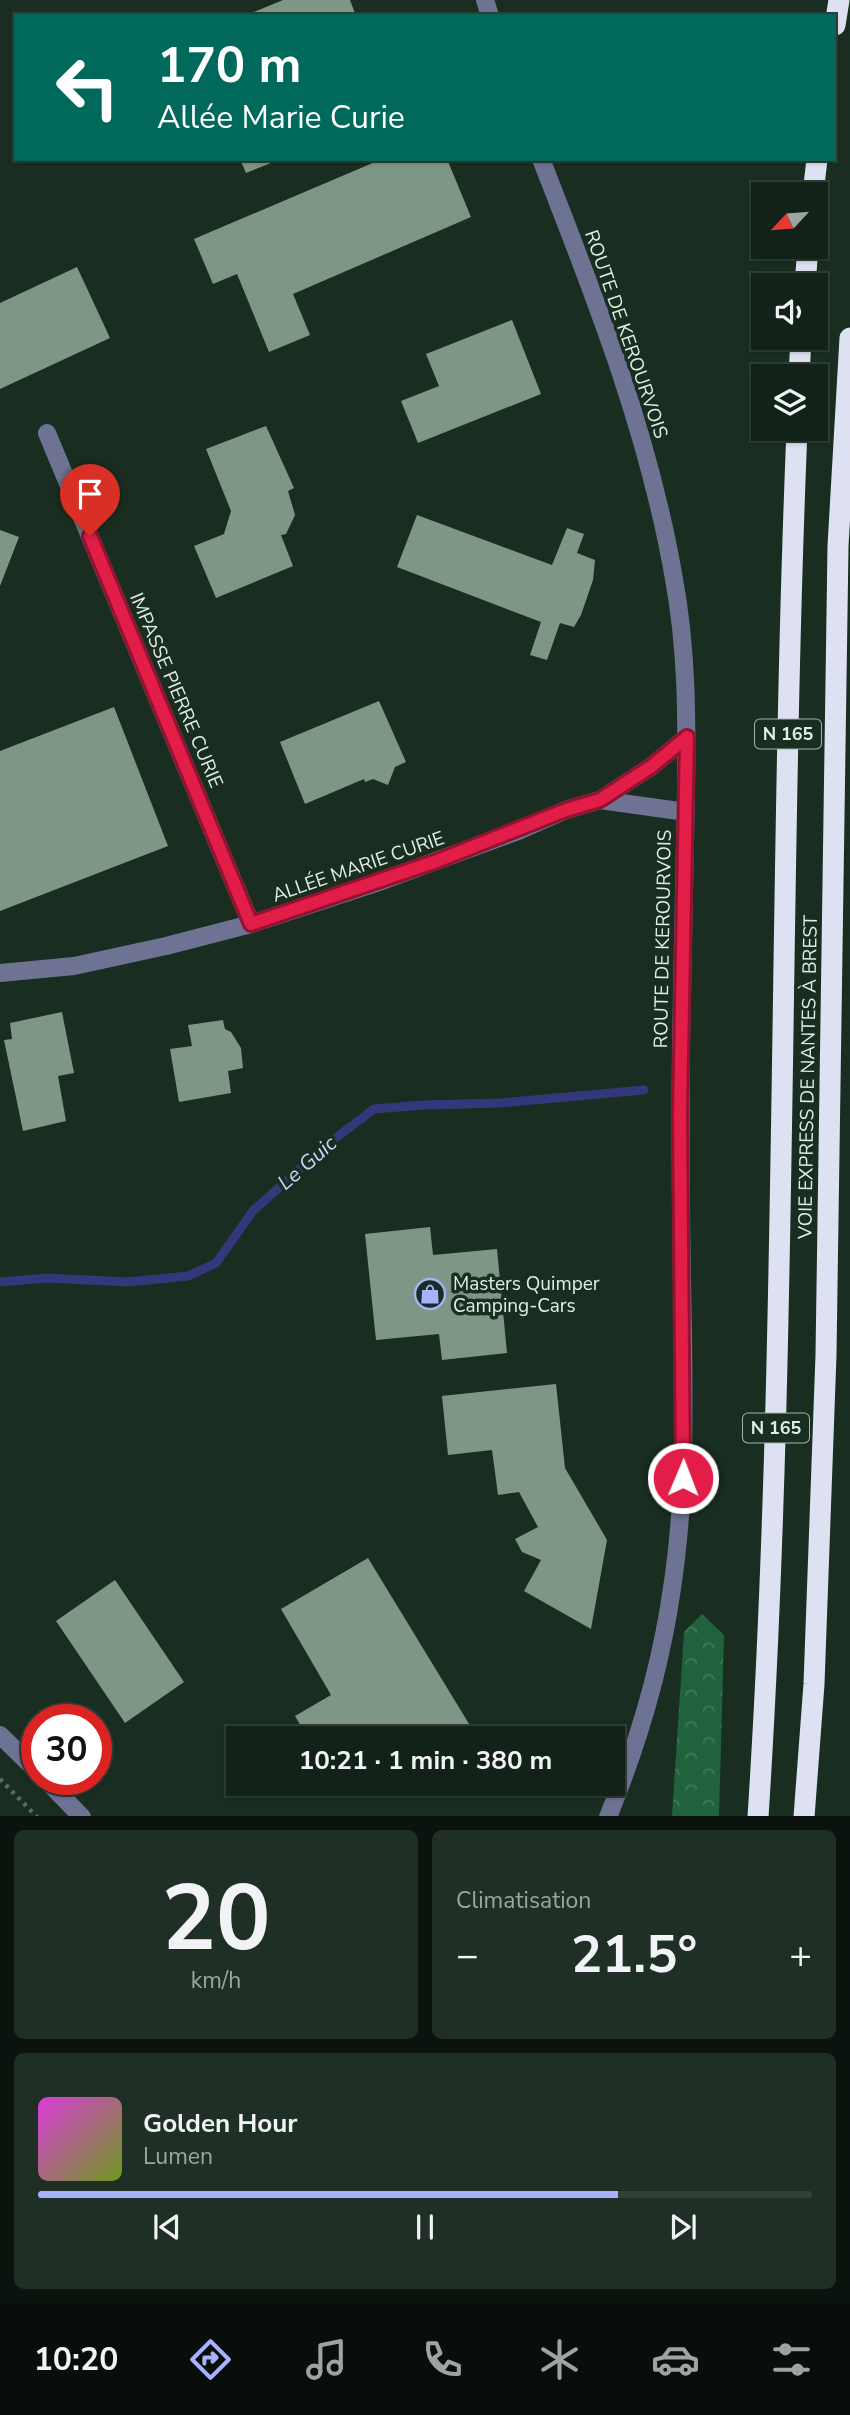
<!DOCTYPE html>
<html lang="fr">
<head>
<meta charset="utf-8">
<style>
	:root { --surface:#132219; --page:#202f26; --text:#f1f3f6; --muted:#9da4a2; --line:#323f38; --accent:#a7b1fc }
	body { margin:0; font-family:"Nunito Sans",sans-serif; background:var(--page); color:var(--text); height:100vh; display:flex; flex-direction:column; font-size:26px; white-space:nowrap }
	* { box-sizing:border-box; margin:0 }
	p { font-size:23px; color:var(--muted) }
	.icon { flex:none; width:38px; height:38px; fill:none; stroke:currentColor; stroke-width:2; stroke-linecap:round; stroke-linejoin:round }
	.map { position:relative; height:1816px; overflow:hidden }
	.sheet { display:flex; flex-direction:column; gap:14px; padding:14px; background:#0a130e; flex:1 }
	.sheet>* { flex:none }
	.guide { position:absolute; left:14px; top:14px; width:822px; height:147px; border-radius:0px; box-shadow:0 2px 5px #0004,0 0 0 2px var(--line); background:#00695c; color:#fff; overflow:hidden }
	.needle { width:46px; rotate:244deg }
	.buttons { position:absolute; left:751px; top:182px; display:grid; gap:14px }
	.buttons a { display:grid; place-items:center; width:77px; height:77px; border-radius:0px; background:var(--surface); box-shadow:0 2px 5px #0004,0 0 0 2px var(--line); font-size:35px }
	.speed { position:absolute; left:21px; top:1704px; display:flex; gap:14px; font-size:35px; font-weight:700; text-align:center }
	.speed>* { display:grid; place-content:center; width:91px; height:91px; border-radius:50%; background:var(--surface); box-shadow:0 2px 5px #0004,0 0 0 2px var(--line); line-height:1 }
	.speed .limit { border:10px solid #d22; background:#fff; color:#111 }
	.pin { position:absolute; display:grid; place-items:center; width:60px; height:60px; color:#fff; margin:-72px -30px; border-radius:50% 50% 50% 0; rotate:-45deg; box-shadow:0 0 7px #0007 }
	.pin .icon { rotate:45deg }
	.me { position:absolute; width:77px; margin:-38px; rotate:1deg; stroke-linejoin:round; filter:drop-shadow(0 0 5px #0008) }
	.turn { display:flex; align-items:center; gap:24px; height:147px; padding:0 28px; font-size:32px }
	.turn .icon { width:91px; height:91px; stroke-width:2.5 }
	.turn b { display:block; font-size:49px; line-height:60px }
	.big { font-size:52px; font-weight:700; line-height:1.1 }
	.sheet .card { flex:1; display:flex; flex-direction:column; justify-content:center; gap:10px; min-width:0; padding:0 24px; border-radius:10px; background:var(--page) }
	.sheet .dial { align-items:center; gap:0 }
	.dial b { font-size:91px; line-height:1 }
	.song { display:flex; align-items:center; gap:21px }
	.cover { width:84px; height:84px; border-radius:10px; background:linear-gradient(135deg,hsl(300 70% 55%),hsl(80 70% 35%)) }
	.played { height:7px; border-radius:4px; background:linear-gradient(90deg,var(--accent) 75%,var(--line) 75%) }
	.keys { display:flex; justify-content:space-around; direction:ltr }
	.heat { display:flex; justify-content:space-between; align-items:center; font-size:38px; direction:ltr }
	.sheet .tiles { flex:1; display:grid; gap:14px; grid-template-columns:1fr 1fr }
	.card:last-child { grid-column:span 2 }
	.trip { position:absolute; left:226px; top:1726px; width:399px; height:70px; border-radius:0px; background:var(--surface); box-shadow:0 2px 5px #0004,0 0 0 2px var(--line); font-weight:700; line-height:70px; text-align:center }
	.tabs { display:flex; height:112px; justify-content:space-around; align-items:center; background:#080e0a; color:var(--muted) }
	.tabs .icon { width:49px; height:49px }
	.tabs .selected { color:var(--accent) }
	.tabs b { font-size:32px; color:var(--text) }
	.map>svg:first-child { display:block }
	.forest { fill:url(#forest-crowns) }
	.lines { fill:none; stroke-linecap:round; stroke-linejoin:round }
	.stream { stroke:#35377b; stroke-width:9 }
	.building { fill:#7e9685 }
	.path { stroke:#5a6c60; stroke-width:4.5; stroke-dasharray:3.5 5; stroke-linecap:butt }
	.minor { stroke:#6e7394; stroke-width:18 }
	.highway { stroke:#dee1f1; stroke-width:21 }
	.route-casing { stroke:#92132f; stroke-width:18 }
	.route { stroke:#e11d48; stroke-width:12 }
	.labels { text-anchor:middle; stroke-width:7; stroke-linejoin:round; paint-order:stroke }
	.shield { fill:#192e21; stroke:#a5b4aa; stroke-width:2 }
	.shield-label { font-size:18px; font-weight:bold; fill:#e1eee5 }
	.street-label { font-size:19px; fill:#e1eee5; stroke:#192e21 }
	.poi-label { font-size:19px; fill:#e1eee5; stroke:#192e21; text-anchor:start }
	.water-label { font-size:21px; font-style:italic; fill:#cdd3fd; stroke:#192e21 }
</style>
</head>
<body>
<div class="map">
<svg width="850" height="1817" viewBox="0 0 850 1817">
	<defs>
		<pattern id="forest-crowns" width="20" height="18" patternUnits="userSpaceOnUse" patternTransform="scale(1.75)"><rect width="20" height="18" fill="#20623d"/><path d="M2 6a3 3 0 1 1 6 0M12 15a3 3 0 1 1 6 0" fill="none" stroke="#407959"/></pattern>
	</defs>
	<rect width="100%" height="100%" fill="#192e21"/>
	<path class="forest" d="M702,1614L724,1635L719,1816H672L684,1632Z"/>
	<g class="lines">
		<path class="stream" d="M0,1282L47,1278L128,1282L188,1276L216,1263L253,1211L325,1146L374,1109L424,1105L500,1103L644,1090"/>
	</g>
	<path class="building" d="M283,0H350L356,16H244Z
		M240,159H281L246,173Z
		M382,159H447L471,217L293,294L310,335L269,352L237,274L213,284L194,239Z
		M77,267L110,338L0,389V303Z
		M512,320L541,394L418,443L401,401L439,386L426,354Z
		M266,426L294,488L288,491L295,515L286,534L281,535L293,566L216,598L194,546L224,534L231,511L206,449Z
		M417,515L552,565L567,528L584,534L577,553L595,560L593,580L581,615L574,627L560,623L547,660L530,655L541,622L397,567Z
		M0,530L19,537L0,586Z
		M379,701L406,762L395,767L388,785L373,779L365,782L364,779L305,804L280,742Z
		M114,707L168,846L0,911V751Z
		M62,1012L74,1073L58,1076L66,1121L23,1131L4,1040L12,1039L10,1023Z
		M223,1020L225,1029L231,1032L241,1048L243,1068L228,1071L231,1093L179,1102L170,1049L192,1046L188,1025Z
		M430,1227L433,1255L497,1249L507,1353L442,1360L439,1334L376,1340L365,1234Z
		M556,1384L565,1468L607,1540L591,1629L524,1591L541,1560L522,1552L515,1539L538,1527L519,1492L498,1495L492,1450L448,1455L442,1396Z
		M368,1558L474,1732L465,1738H308L295,1716L331,1695L281,1609Z
		M115,1580L184,1682L125,1723L56,1621Z"/>
	<g class="lines">
		<path class="path" d="M0,1779L37,1817"/>
		<path class="minor" d="M485,0L490,16
			M541,159C595,297 649,433 674,579C687,650 687,719 686,791C685,876 682,960 681,1045C680,1142 681,1238 683,1334C684,1419 685,1504 672,1588C661,1666 638,1744 608,1817
			M47,433L251,924
			M600,800L686,812
			M0,973L74,966L166,946L251,924L376,883L518,831L566,810L600,800L652,766L687,737
			M0,1735L37,1771
			M46,1780L82,1817"/>
		<path class="highway" d="M835,25L839,0
			M813,194L817,159
			M805,285L808,247
			M799,376L801,338
			M758,1817C788,1354 778,891 797,429
			M804,1817L814,1684L826,1355L838,546L850,338"/>
	</g>
	<g class="lines">
		<g class="route-casing">
			<path id="route" d="M90,536L251,924L437,861L566,810L600,800L652,766L687,737L680,1112L683,1478"/>
		</g>
		<use href="#route" class="route"/>
	</g>
	<defs>
		<g id="shop-ring" transform="scale(1.575)"><circle r="9.5" fill="#192e21" stroke="#a7b1fc" stroke-width="1.5"/><path d="M-5-2.5h2.3a2.7 3.5 0 0 1 5.4 0H5L5.5 6h-11ZM-1.5-2.5h3a1.5 2.3 0 0 0-3 0Z" fill="#a7b1fc"/></g>
	</defs>
	<g fill-rule="evenodd">
		<use href="#shop-ring" x="430" y="1294"/>
	</g>
	<g class="labels">
		<g class="shield">
			<rect x="755" y="719.5" width="66" height="29" rx="5"/>
			<rect x="743" y="1413.5" width="66" height="29" rx="5"/>
		</g>
		<g class="shield-label">
			<text x="788" y="740">N 165</text>
			<text x="776" y="1434">N 165</text>
		</g>
		<g class="street-label">
			<text transform="translate(627 334) rotate(71)" y="7">ROUTE DE KEROURVOIS</text>
			<text transform="translate(177 690) rotate(67)" y="7">IMPASSE PIERRE CURIE</text>
			<text transform="translate(358 866) rotate(-19)" y="7">ALLÉE MARIE CURIE</text>
			<text transform="translate(662 939) rotate(-89)" y="7">ROUTE DE KEROURVOIS</text>
			<text transform="translate(807 1077) rotate(-89)" y="7">VOIE EXPRESS DE NANTES À BREST</text>
		</g>
		<g class="poi-label">
			<text x="453" y="1290">Masters Quimper<tspan x="453" dy="22">Camping-Cars</tspan></text>
		</g>
		<g class="water-label">
			<text transform="translate(307 1163) rotate(-41)" y="7">Le Guic</text>
		</g>
	</g>
</svg>
<div class="buttons">
<a><svg class="needle" viewBox="-14 -14 28 28"><path d="M0-13l5 13h-10z" fill="#e53935"/><path d="M0 13l5-13h-10z" fill="#9da4a2"/></svg></a>
<a><svg class="icon" aria-label="sound" viewBox="0 0 24 24"><path d="M4 9h4l5-4v14l-5-4H4zM17 9q2 3 0 6"/></svg></a>
<a><svg class="icon" aria-label="layers" viewBox="0 0 24 24"><path d="M12 4l9 5-9 5-9-5zM3 14l9 5 9-5"/></svg></a>
</div>
<div class="speed"><div class="limit">30</div></div>
<div class="pin" style="left:90px;top:536px;background:#d93025"><svg class="icon" aria-label="arrive" viewBox="0 0 24 24"><path d="M6 21V4h12l-3 4 3 4H6"/></svg></div>
<svg class="me" style="left:683px;top:1478px" viewBox="-20 -20 40 40"><circle r="17" fill="#e11d48" stroke="#fff" stroke-width="3"/><path d="M0-11L8 9 0 5-8 9z" fill="#fff"/></svg>
<div class="trip">10:21 · 1 min · 380 m</div>
<div class="guide">
<div class="turn"><svg class="icon" aria-label="left" viewBox="0 0 24 24"><path d="M17 20v-9H6M10 6l-5 5 5 5"/></svg><div><b>170 m</b>Allée Marie Curie</div></div>
</div>
</div>
<section class="sheet">
<div class="tiles">
<div class="card dial"><b>20</b><p>km/h</p></div>
<div class="card"><p>Climatisation</p>
<div class="heat"><a>−</a><b class="big">21.5°</b><a>+</a></div>
</div>
<div class="card">
<div class="song"><i class="cover"></i><div><b>Golden Hour</b><p>Lumen</p></div></div>
<div class="played"></div>
<div class="keys"><svg class="icon" aria-label="previous" viewBox="0 0 24 24"><path d="M18 5L8 12l10 7zM5 5v14"/></svg><svg class="icon" aria-label="pause" viewBox="0 0 24 24"><path d="M8 5v14M16 5v14"/></svg><svg class="icon" aria-label="next" viewBox="0 0 24 24"><path d="M6 5l10 7-10 7zM19 5v14"/></svg></div>
</div>
</div>
</section>
<nav class="tabs">
<b>10:20</b>
<svg class="icon selected" aria-label="directions" viewBox="0 0 24 24"><path d="M12 3l9 9-9 9-9-9zM9 14v-3h6M13 9l2 2-2 2"/></svg>
<svg class="icon" aria-label="music" viewBox="0 0 24 24"><path d="M9 18V5l10-2v13"/><circle cx="6" cy="18" r="3"/><circle cx="16" cy="16" r="3"/></svg>
<svg class="icon" aria-label="phone" viewBox="0 0 24 24"><path d="M5 4h4l2 5-3 2q2 4 5 5l2-3 5 2v4C11 20 4 13 5 4z"/></svg>
<svg class="icon" aria-label="climate" viewBox="0 0 24 24"><path d="M12 3v18M4 7l16 10M4 17L20 7"/></svg>
<svg class="icon" aria-label="car" viewBox="0 0 24 24"><path d="M5 17H2v-5l4-1 3-4h7l3 4 3 1v5h-3M9 17h6M6 11h13"/><circle cx="7" cy="17" r="2"/><circle cx="17" cy="17" r="2"/></svg>
<svg class="icon" aria-label="filters" viewBox="0 0 24 24"><path d="M4 7h16M4 17h16"/><circle cx="9" cy="7" r="2"/><circle cx="15" cy="17" r="2"/></svg>
</nav>
</body>
</html>
